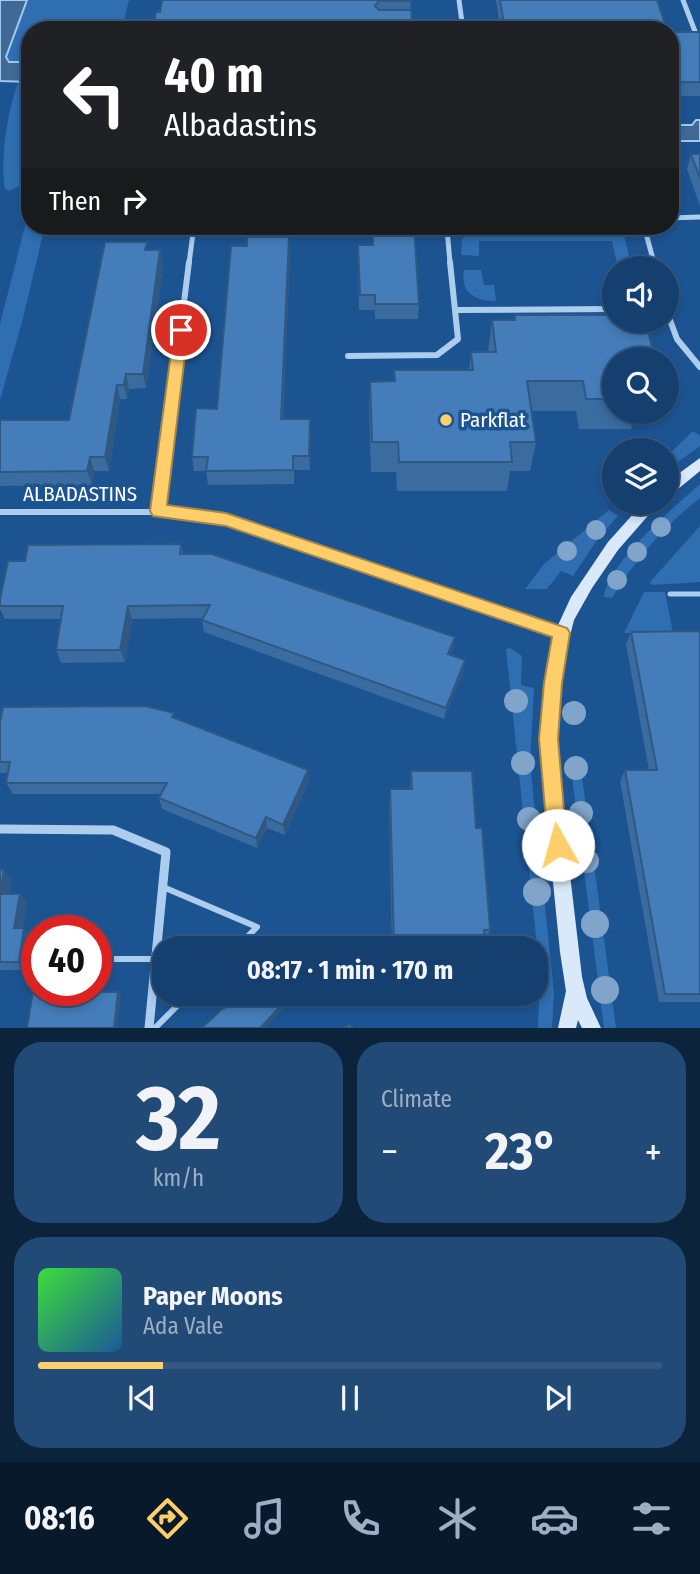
<!DOCTYPE html>
<html lang="en">
<head>
<meta charset="utf-8">
<style>
	:root { --surface:#153f6e; --page:#224a76; --text:#f1f3f6; --muted:#9dafc2; --line:#345881; --accent:#fece6b }
	body { margin:0; font-family:"Fira Sans Condensed",sans-serif; background:var(--page); color:var(--text); height:100vh; display:flex; flex-direction:column; font-size:26px; white-space:nowrap }
	* { box-sizing:border-box; margin:0 }
	p { font-size:23px; color:var(--muted) }
	.icon { flex:none; width:38px; height:38px; fill:none; stroke:currentColor; stroke-width:2; stroke-linecap:round; stroke-linejoin:round }
	.map { position:relative; height:1028px; overflow:hidden }
	.panel { display:flex; flex-direction:column; gap:14px; padding:14px; background:#0c233c; flex:1 }
	.panel>* { flex:none }
	.guide { position:absolute; left:21px; top:21px; width:658px; height:214px; border-radius:28px; box-shadow:0 4px 10px #0003,0 0 0 2px var(--line); background:#202124; color:#fff; overflow:hidden }
	.controls { position:absolute; left:602px; top:256px; display:grid; gap:14px }
	.controls a { display:grid; place-items:center; width:77px; height:77px; border-radius:50%; background:var(--surface); box-shadow:0 4px 10px #0003,0 0 0 2px var(--line); font-size:35px }
	.speed { position:absolute; left:21px; top:915px; display:flex; gap:14px; font-size:35px; font-weight:700; text-align:center }
	.speed>* { display:grid; place-content:center; width:91px; height:91px; border-radius:50%; background:var(--surface); box-shadow:0 4px 10px #0003,0 0 0 2px var(--line); line-height:1 }
	.speed .limit { border:10px solid #d22; background:#fff; color:#111 }
	.pin { position:absolute; display:grid; place-items:center; width:60px; height:60px; color:#fff; margin:-30px; border:4px solid #fff; border-radius:50%; box-shadow:0 2px 7px #0007 }
	.me { position:absolute; width:77px; margin:-38px; rotate:353deg; stroke-linejoin:round; filter:drop-shadow(0 0 5px #0008) }
	.turn { display:flex; align-items:center; gap:24px; height:147px; padding:0 28px; font-size:32px }
	.turn .icon { width:91px; height:91px; stroke-width:2.5 }
	.turn b { display:block; font-size:49px; line-height:60px }
	.then { display:flex; align-items:center; height:66px; padding:0 28px; background:#0003; gap:14px; font-size:26px }
	.big { font-size:52px; font-weight:700; line-height:1.1 }
	.panel .card { flex:1; display:flex; flex-direction:column; justify-content:center; gap:10px; min-width:0; padding:0 24px; border-radius:28px; background:var(--page) }
	.panel .dial { align-items:center; gap:0 }
	.dial b { font-size:91px; line-height:1 }
	.song { display:flex; align-items:center; gap:21px }
	.cover { width:84px; height:84px; border-radius:10px; background:linear-gradient(135deg,hsl(120 70% 55%),hsl(210 70% 35%)) }
	.played { height:7px; border-radius:4px; background:linear-gradient(90deg,var(--accent) 20%,var(--line) 20%) }
	.keys { display:flex; justify-content:space-around; direction:ltr }
	.heat { display:flex; justify-content:space-between; align-items:center; font-size:38px; direction:ltr }
	.panel .tiles { flex:1; display:grid; gap:14px; grid-template-columns:1fr 1fr }
	.card:last-child { grid-column:span 2 }
	.trip { position:absolute; left:152px; top:936px; width:396px; height:70px; border-radius:28px; background:var(--surface); box-shadow:0 4px 10px #0003,0 0 0 2px var(--line); font-weight:700; line-height:70px; text-align:center }
	.tab-bar { display:flex; height:112px; justify-content:space-around; align-items:center; background:#08192c; color:var(--muted) }
	.tab-bar .icon { width:49px; height:49px }
	.tab-bar .active { color:var(--accent) }
	.tab-bar b { font-size:32px; color:var(--text) }
	.map>svg:first-child { display:block }
	.green { fill:#2f6eb0 }
	.water { fill:#416995; stroke:#a0c8f0; stroke-width:2 }
	.lines { fill:none; stroke-linecap:round; stroke-linejoin:round }
	.lane-far2 { stroke:#adcdee; stroke-width:3.5 }
	.lane-far1 { stroke:#adcdee; stroke-width:5 }
	.lane { stroke:#adcdee; stroke-width:6 }
	.street-far2 { stroke:#adcdee; stroke-width:5 }
	.street-far1 { stroke:#adcdee; stroke-width:6 }
	.street { stroke:#adcdee; stroke-width:9 }
	.secondary { fill:#dae9fa; fill-rule:evenodd }
	.tree { fill:#81a4cb }
	.wall { fill:#3a6c9f }
	.shaded-wall { fill:#305882 }
	.building { fill:#447db9; stroke:#305882; stroke-width:2 }
	.route { fill:#fece6b; stroke:#a58646; stroke-width:2 }
	.poi-dot { fill:#fece6b; stroke:#1c5492; stroke-width:2.5 }
	.labels { text-anchor:middle; stroke-width:7; stroke-linejoin:round; paint-order:stroke }
	.poi-label { font-size:21px; fill:#fff; stroke:#1c5492; text-anchor:start }
	.street-label { font-size:21px; fill:#fff; stroke:#1c5492 }
</style>
</head>
<body>
<div class="map">
<svg width="700" height="1028" viewBox="0 0 700 1028">
	<rect width="100%" height="100%" fill="#1c5492"/>
	<path class="green" d="M27,0H129L122,30H30V62H8L6,57Z
		M18,82H30V181L9,191L5,189C0,158 7,113 18,82Z
		M25,226H45L22,322L0,400V324Z
		M476,231H623L632,268H618L612,241H479V256L461,255L462,239Z
		M464,270H481L484,285H494L496,301C475,301 460,293 464,270Z
		M693,431L700,436V446L667,470V456Z
		M700,484V498C664,526 636,559 612,598L604,597C606,565 676,505 700,484Z
		M609,510L618,516L599,537L573,576L561,571L547,589H525L544,564Z
		M700,526V582L652,585L650,582Z
		M644,592H665L673,633H624Z
		M510,648L522,656L521,685L534,688L530,763L554,993L552,1028H538L540,975L506,649Z
		M570,761L580,762L616,1028H604Z"/>
	<path class="water" d="M0,0H27L6,57L9,62H30V82L0,81Z
		M696,120H700V141H670V125H692Z"/>
	<g class="lines">
		<path class="lane-far2" d="M406,25H463
			M79,227L155,226"/>
		<path class="lane-far1" d="M670,594H700"/>
		<path class="lane" d="M163,887L257,927L236,948
			M96,959H156
			M155,1028L189,994"/>
		<path class="street-far2" d="M459,0L463,30
			M683,0L696,34H700
			M670,218L700,217
			M271,226L289,230L382,229
			M644,226L654,263
			M405,229L467,226
			M447,229L450,263
			M189,263L194,226"/>
		<path class="street-far1" d="M653,262L655,268
			M455,310L614,309
			M667,312L677,339L700,367
			M348,356L437,355L458,339L450,262
			M158,511L189,262
			M0,512H184L226,520L461,599"/>
		<path class="street" d="M456,597L561,633
			M0,829L113,830L166,852L149,1028"/>
		<path class="secondary" d="M700,458V471L672,494L667,495V482Z
			M644,502H660L618,550L592,588L574,620L562,667L558,699L557,763L582,977L587,998L601,1028H582L578,1020L576,1028H558L566,991L560,952L541,763L542,699L546,667L553,636L571,597L608,542Z"/>
	</g>
	<g class="tree">
		<circle cx="661" cy="527" r="10"/>
		<circle cx="596" cy="530" r="10"/>
		<circle cx="567" cy="551" r="10"/>
		<circle cx="637" cy="552" r="10"/>
		<circle cx="617" cy="580" r="10"/>
		<circle cx="516" cy="701" r="12"/>
		<circle cx="574" cy="713" r="12"/>
		<circle cx="523" cy="763" r="12"/>
		<circle cx="576" cy="768" r="12"/>
		<circle cx="581" cy="813" r="12"/>
		<circle cx="529" cy="819" r="12"/>
		<circle cx="587" cy="861" r="12"/>
		<circle cx="537" cy="892" r="14"/>
		<circle cx="595" cy="924" r="14"/>
		<circle cx="605" cy="990" r="14"/>
	</g>
	<path class="wall" d="M411,0L410,10L413,30H153L156,12Z
		M496,0H657L667,30H501Z
		M670,32H700V96H670Z
		M691,154H700V206L687,169Z
		M358,245H373L419,304L418,319H375V310H359Z
		M149,250L163,265L146,388L129,389L127,399H120L109,471H94L92,485L0,486V420H69Z
		M290,252L283,419H310V470H294V484L208,485L206,471H194L192,457L217,409Z
		M515,315L614,359V411H636L631,429H579L576,411H531L536,442L530,471H510L507,491H397L396,472H371L369,412L370,382L394,381V370H469L471,352H488L492,320H514Z
		M181,544L183,554L455,637L451,655L463,672L444,719L204,632L202,620V618L132,619L125,662L61,663L56,650L61,619H5L0,609V599L25,561Z
		M700,631V1002H659L620,781L625,770H649L626,644L631,632Z
		M175,719L309,781L285,835L267,828L257,848L162,809L159,798L161,794H13L6,783L8,773H0V722Z
		M411,771L476,828L490,930L487,939H485L486,948H392L389,800L390,789H410Z
		M0,870L11,880L9,894L27,903L22,928L31,937L26,970H0Z
		M489,998L486,1006L404,1007L406,999Z"/>
	<path class="shaded-wall" d="M289,237L290,252L282,433L281,419Z
		M160,250L163,265L146,388L143,374Z
		M126,374L129,389L127,399L124,385Z
		M117,385L120,399L109,471L105,457Z
		M310,419L311,433L310,470L309,456Z
		M90,457L94,471L92,485L87,471Z
		M128,606L132,619L125,662L120,650Z
		M455,637L453,650L447,666L448,654Z
		M465,660L463,672L444,719L446,708Z
		M308,770L309,781L285,835L283,825Z
		M266,817L267,828L257,848L256,838Z
		M4,870L11,880L7,903L0,894Z
		M20,894L27,903L21,937L14,928Z
		M24,928L31,937L26,970L19,962Z
		M118,992L121,996L117,1028H114Z
		M292,994H297L265,1028H260Z"/>
	<path class="building" d="M162,0H411V1H379L375,6L379,10H411L413,30H224L218,26L217,30H153L156,12H160Z
		M500,0H657L667,30H505Z
		M670,32H700V82H670Z
		M691,154H700V178Z
		M373,226H414L419,304H375V295H360L358,245H373Z
		M247,237H289L281,419H310L309,456H293V470L206,471L208,457H192L196,408L217,409L231,246H247Z
		M105,242H147L145,250H160L143,374H126L124,385H117L105,457H90L87,471L0,472V420H69Z
		M515,315H614V320H622L624,331H648L655,359H614V399H586L583,381H527L536,442H510L512,462H399L398,442H372L370,382L395,381L394,370H473L471,352H496L492,320H515Z
		M181,544L180,554H212L455,637L448,654L465,660L446,708L202,620L210,605L128,606L120,650H56L63,606H0V599L8,561H25L28,545Z
		M700,631V994H665L625,770H657L631,632Z
		M145,706L174,713L172,717L308,770L283,825L266,817L256,838L159,798L167,783H6L10,762H0V722L3,707Z
		M411,771H472L476,828H482L488,902L490,930H484L486,948H394L390,789H412Z
		M0,870H4L0,894Z
		M0,894H20L14,928H24L19,962H0Z
		M292,936L304,948H278Z
		M33,991L118,992L114,1028H27Z
		M239,994H292L260,1028H202L222,1009L234,1003Z
		M410,994H489V998L406,999Z
		M349,1024L353,1028H345Z"/>
	<path class="route" d="M181,325L188,330L167,505L226,513L567,628L570,633L562,683L558,739L567,845L564,852L558,855L551,852L548,845L539,739L544,683L552,637L226,526L153,516L150,511L174,330Z"/>
	<circle class="poi-dot" cx="446" cy="420" r="7"/>
	<g class="labels">
		<g class="poi-label">
			<text x="460" y="427">Parkflat</text>
		</g>
		<g class="street-label">
			<text x="80" y="501">ALBADASTINS</text>
		</g>
	</g>
</svg>
<div class="controls">
<a><svg class="icon" aria-label="sound" viewBox="0 0 24 24"><path d="M4 9h4l5-4v14l-5-4H4zM17 9q2 3 0 6"/></svg></a>
<a><svg class="icon" aria-label="search" viewBox="0 0 24 24"><circle cx="10" cy="10" r="6"/><path d="M15 15l6 6"/></svg></a>
<a><svg class="icon" aria-label="layers" viewBox="0 0 24 24"><path d="M12 4l9 5-9 5-9-5zM3 14l9 5 9-5"/></svg></a>
</div>
<div class="speed"><div class="limit">40</div></div>
<div class="pin" style="left:181px;top:330px;background:#d93025"><svg class="icon" aria-label="arrive" viewBox="0 0 24 24"><path d="M6 21V4h12l-3 4 3 4H6"/></svg></div>
<svg class="me" style="left:558px;top:845px" viewBox="-20 -20 40 40"><circle r="19" fill="#fff"/><path d="M0-13L10 11 0 6-10 11z" fill="#fece6b"/></svg>
<div class="trip">08:17 · 1 min · 170 m</div>
<div class="guide">
<div class="turn"><svg class="icon" aria-label="left" viewBox="0 0 24 24"><path d="M17 20v-9H6M10 6l-5 5 5 5"/></svg><div><b>40 m</b>Albadastins</div></div>
<div class="then">Then<svg class="icon" aria-label="right" viewBox="0 0 24 24"><path d="M7 20v-9h11M14 6l5 5-5 5"/></svg></div>
</div>
</div>
<section class="panel">
<div class="tiles">
<div class="card dial"><b>32</b><p>km/h</p></div>
<div class="card"><p>Climate</p>
<div class="heat"><a>−</a><b class="big">23°</b><a>+</a></div>
</div>
<div class="card">
<div class="song"><i class="cover"></i><div><b>Paper Moons</b><p>Ada Vale</p></div></div>
<div class="played"></div>
<div class="keys"><svg class="icon" aria-label="previous" viewBox="0 0 24 24"><path d="M18 5L8 12l10 7zM5 5v14"/></svg><svg class="icon" aria-label="pause" viewBox="0 0 24 24"><path d="M8 5v14M16 5v14"/></svg><svg class="icon" aria-label="next" viewBox="0 0 24 24"><path d="M6 5l10 7-10 7zM19 5v14"/></svg></div>
</div>
</div>
</section>
<nav class="tab-bar">
<b>08:16</b>
<svg class="icon active" aria-label="directions" viewBox="0 0 24 24"><path d="M12 3l9 9-9 9-9-9zM9 14v-3h6M13 9l2 2-2 2"/></svg>
<svg class="icon" aria-label="music" viewBox="0 0 24 24"><path d="M9 18V5l10-2v13"/><circle cx="6" cy="18" r="3"/><circle cx="16" cy="16" r="3"/></svg>
<svg class="icon" aria-label="phone" viewBox="0 0 24 24"><path d="M5 4h4l2 5-3 2q2 4 5 5l2-3 5 2v4C11 20 4 13 5 4z"/></svg>
<svg class="icon" aria-label="climate" viewBox="0 0 24 24"><path d="M12 3v18M4 7l16 10M4 17L20 7"/></svg>
<svg class="icon" aria-label="car" viewBox="0 0 24 24"><path d="M5 17H2v-5l4-1 3-4h7l3 4 3 1v5h-3M9 17h6M6 11h13"/><circle cx="7" cy="17" r="2"/><circle cx="17" cy="17" r="2"/></svg>
<svg class="icon" aria-label="filters" viewBox="0 0 24 24"><path d="M4 7h16M4 17h16"/><circle cx="9" cy="7" r="2"/><circle cx="15" cy="17" r="2"/></svg>
</nav>
</body>
</html>
